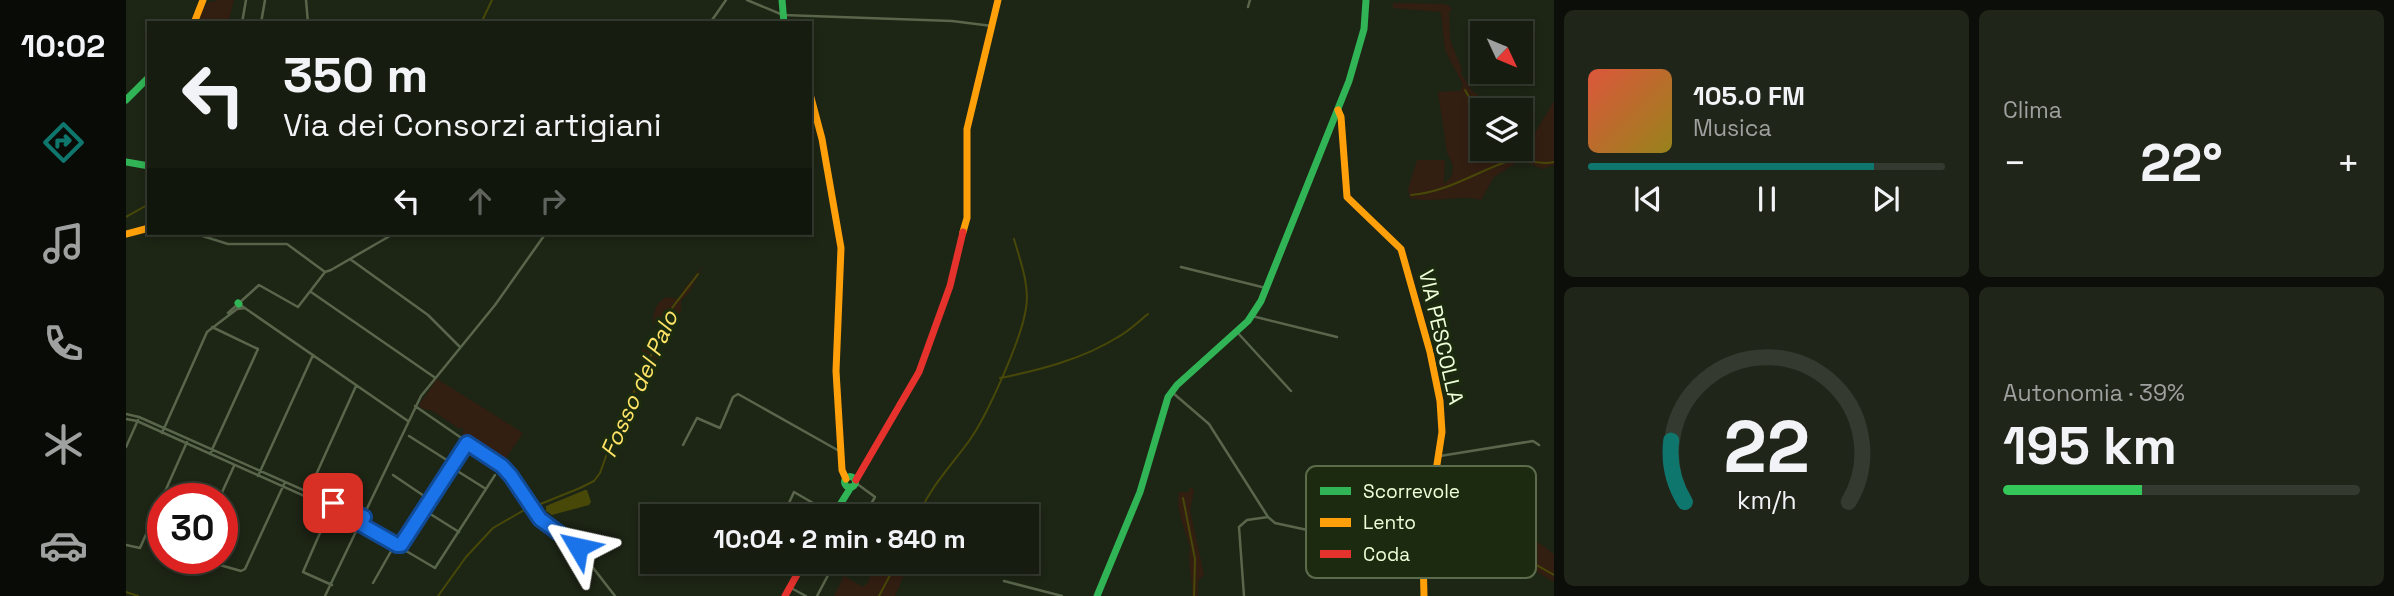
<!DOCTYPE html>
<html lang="it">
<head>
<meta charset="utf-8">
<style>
	:root { --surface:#161c10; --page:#1f2519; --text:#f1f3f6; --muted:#9ea19f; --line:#353a30; --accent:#0f766e }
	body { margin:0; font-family:"Space Grotesk",sans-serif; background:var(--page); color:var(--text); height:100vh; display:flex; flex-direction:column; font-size:26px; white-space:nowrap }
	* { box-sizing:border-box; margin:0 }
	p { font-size:23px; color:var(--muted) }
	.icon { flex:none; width:38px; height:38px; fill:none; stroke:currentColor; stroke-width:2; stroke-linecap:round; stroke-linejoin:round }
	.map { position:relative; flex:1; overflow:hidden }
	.panel { display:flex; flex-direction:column; gap:10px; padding:10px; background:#0c0f09; width:840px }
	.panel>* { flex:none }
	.hud { position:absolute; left:21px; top:21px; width:665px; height:214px; border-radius:0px; box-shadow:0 4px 10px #0003,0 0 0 2px var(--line); background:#161c10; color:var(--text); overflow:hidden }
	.needle { width:46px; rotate:134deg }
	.tools { position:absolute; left:1344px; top:21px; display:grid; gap:14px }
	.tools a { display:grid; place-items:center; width:63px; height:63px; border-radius:0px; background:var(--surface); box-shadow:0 4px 10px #0003,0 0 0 2px var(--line); font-size:35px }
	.speed { position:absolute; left:21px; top:483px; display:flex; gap:14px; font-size:35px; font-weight:700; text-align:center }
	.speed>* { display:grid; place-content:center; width:91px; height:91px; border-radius:50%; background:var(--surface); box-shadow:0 4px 10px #0003,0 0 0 2px var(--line); line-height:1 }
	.speed .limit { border:10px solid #d22; background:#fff; color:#111 }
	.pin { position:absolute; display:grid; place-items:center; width:60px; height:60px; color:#fff; margin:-30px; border-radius:14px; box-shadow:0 4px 10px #0006 }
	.me { position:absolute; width:77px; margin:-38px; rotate:306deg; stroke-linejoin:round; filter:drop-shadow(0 0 5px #0008) }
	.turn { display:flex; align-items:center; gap:24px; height:147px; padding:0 21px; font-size:32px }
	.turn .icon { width:91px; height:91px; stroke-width:2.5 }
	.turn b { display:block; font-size:49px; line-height:60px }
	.lanes { display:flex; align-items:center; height:66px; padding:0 21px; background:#0003; justify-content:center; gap:35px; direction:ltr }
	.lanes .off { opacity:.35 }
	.big { font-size:52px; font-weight:700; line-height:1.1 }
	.panel .tile { flex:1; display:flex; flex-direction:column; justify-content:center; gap:10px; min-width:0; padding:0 24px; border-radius:10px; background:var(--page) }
	.panel .dial { align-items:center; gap:0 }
	.dial svg { height:182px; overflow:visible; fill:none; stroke:var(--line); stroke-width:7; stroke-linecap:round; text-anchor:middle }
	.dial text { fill:var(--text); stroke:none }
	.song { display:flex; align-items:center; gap:21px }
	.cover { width:84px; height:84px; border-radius:10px; background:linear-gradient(135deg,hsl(10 70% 55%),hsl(50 70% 35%)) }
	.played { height:7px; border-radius:4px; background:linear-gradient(90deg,var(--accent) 80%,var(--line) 80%) }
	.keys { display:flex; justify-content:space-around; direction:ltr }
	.heat { display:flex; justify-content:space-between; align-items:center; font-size:38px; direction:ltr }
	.charge { height:10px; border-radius:5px; background:linear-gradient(90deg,#34c759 39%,var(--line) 0) }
	.panel .tiles { flex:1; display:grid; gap:10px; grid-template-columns:repeat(2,1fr) }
	.trip { position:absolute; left:514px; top:504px; width:399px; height:70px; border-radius:0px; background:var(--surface); box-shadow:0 4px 10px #0003,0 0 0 2px var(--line); font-weight:700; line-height:70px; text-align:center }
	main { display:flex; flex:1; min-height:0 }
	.tabs { display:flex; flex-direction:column; width:126px; justify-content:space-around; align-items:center; background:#090b06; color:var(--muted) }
	.tabs .icon { width:49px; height:49px }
	.tabs .selected { color:var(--accent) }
	.tabs b { font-size:32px; color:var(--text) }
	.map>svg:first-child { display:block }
	.green { fill:#331e12 }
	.water { fill:#484808 }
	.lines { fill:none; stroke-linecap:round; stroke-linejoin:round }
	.stream { stroke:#484808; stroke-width:2 }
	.street { stroke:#5a664b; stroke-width:2.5 }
	.fast { stroke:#30b455; stroke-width:7 }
	.slow { stroke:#ff9f0a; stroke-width:7 }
	.jam { stroke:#e5322d; stroke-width:7 }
	.route-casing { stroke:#114b97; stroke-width:18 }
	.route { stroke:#1a73e8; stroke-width:12 }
	.labels { text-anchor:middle; stroke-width:7; stroke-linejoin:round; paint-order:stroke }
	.street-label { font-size:21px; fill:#edffd9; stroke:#1c2b0f }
	.water-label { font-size:23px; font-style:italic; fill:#ffe467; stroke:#1c2b0f }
	.key { fill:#1c2b0f; stroke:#5b6b4c; stroke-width:2 }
	.key-label { font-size:19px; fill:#edffd9 }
</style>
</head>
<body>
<main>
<nav class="tabs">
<b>10:02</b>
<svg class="icon selected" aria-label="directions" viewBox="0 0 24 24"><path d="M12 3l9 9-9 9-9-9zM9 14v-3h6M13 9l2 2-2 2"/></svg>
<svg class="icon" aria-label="music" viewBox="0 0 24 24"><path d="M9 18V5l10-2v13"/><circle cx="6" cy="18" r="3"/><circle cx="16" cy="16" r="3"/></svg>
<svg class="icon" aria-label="phone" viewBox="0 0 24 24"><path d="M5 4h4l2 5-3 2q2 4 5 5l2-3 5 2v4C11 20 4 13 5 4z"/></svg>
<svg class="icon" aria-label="climate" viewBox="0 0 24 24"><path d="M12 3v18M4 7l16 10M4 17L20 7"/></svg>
<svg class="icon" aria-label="car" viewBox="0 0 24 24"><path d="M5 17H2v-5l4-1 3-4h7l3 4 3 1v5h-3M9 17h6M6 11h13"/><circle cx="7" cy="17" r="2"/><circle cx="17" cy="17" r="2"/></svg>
</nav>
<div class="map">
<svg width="1428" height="596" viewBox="0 0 1428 596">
	<rect width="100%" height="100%" fill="#1d2515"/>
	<path class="green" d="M93,0H108L102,23H70L81,3Z
		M1267,3L1319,4L1326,8L1323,13L1324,39L1336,70L1335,73L1346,91L1373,110H1356V149H1395V128L1402,134L1409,133L1428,101V165L1417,169L1395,160L1368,177L1355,200C1333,194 1307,204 1284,198L1282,189L1291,160H1319L1318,184L1326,176L1327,166L1321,152L1312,92L1334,91L1337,85L1319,50L1315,12L1267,8Z
		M577,266L564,291L555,301V312C547,322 541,327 527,323C528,311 529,304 540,297L552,299L557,290Z
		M528,335L531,338L532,346H528L532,359C509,384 507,419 484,442L481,441L519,364L515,361L516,349L521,348Z
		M311,379L397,433L378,461L337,435V427L334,429L307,411L295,408L293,405Z
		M1066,488L1068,491L1064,510L1078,575L1072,581V596H1066C1067,580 1061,562 1064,548C1060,529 1049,511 1053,492H1063V489Z
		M1410,541L1428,554V582L1391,560L1368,556C1378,548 1392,544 1404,548Z
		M741,562H779L780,570L769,596H708L718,576L737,587C744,583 745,575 746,567Z"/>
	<path class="water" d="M459,490H461L465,502L463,505L426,515L420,511V506Z"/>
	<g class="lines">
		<path class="stream" d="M355,23L366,0
			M1339,90L1356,120
			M1381,149C1395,158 1411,166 1428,162
			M1285,195C1325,192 1357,167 1395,157
			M0,217L23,204
			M874,378C914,370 957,359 992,337C1003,331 1012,322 1022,314
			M1057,498L1069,559L1068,596
			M412,505L454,488L468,481L474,473L488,434L525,356C530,321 552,302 572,274
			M792,516C805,486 824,467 843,441C861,416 896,338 900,308C904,286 894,260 888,239
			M1396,557L1428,575
			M0,592L12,596
			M312,596L340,557L367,528L400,509
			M753,596L771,562"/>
		<path class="street" d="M180,0L182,23
			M621,0L657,15L826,21L866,26
			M1122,7L1124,0
			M116,23L120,0
			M135,23L139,0
			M584,23L600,0
			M67,233L102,244H161L199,272L205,270L269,233
			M224,259L302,315L333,346
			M1055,267L1140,288
			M185,292L308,377
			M111,309L113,304L282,421
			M102,313L133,285L172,307L199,272
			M1126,316L1211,337
			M1111,332L1165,391
			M1047,393L1083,424L1142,517L1149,523L1297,555
			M289,406L376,466L385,476L414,519L447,542L489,596
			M0,414L13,417L238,517
			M0,419L11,421L234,521
			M36,433L81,332L111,309L119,308
			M283,436L327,464
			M557,445L571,418L594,428L607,397L612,394L715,452
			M0,447L12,420
			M84,454L132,349L86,327
			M1314,456L1407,441L1413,445
			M325,467L360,489
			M267,475L304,500
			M132,476L187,355
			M730,483L749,497L738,516
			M180,497L230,386
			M93,499L108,466
			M298,510L333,532
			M657,516L668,492L706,514
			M235,524L271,545
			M0,545L14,548L61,442
			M275,547L341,443
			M275,548L309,568L369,475
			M69,558L115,571L119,569L159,482
			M878,581L936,596
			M247,583L268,546L272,545L275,547L272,552L267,550
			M206,585L177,572L207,503
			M665,588L680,596
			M199,596L295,396L369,305L420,233
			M691,596L709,562
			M1118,596L1113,527L1121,520L1142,517"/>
		<path class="fast" d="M656,0L658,23
			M0,100L23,77
			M0,162L23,166
			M112,303L113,304
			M718.5 482a5.5 5.5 0 1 1 11 0a5.5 5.5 0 1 1-11 0Z
			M707,516L725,487
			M971,596L1014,492L1042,397L1051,385L1122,321L1135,301L1223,81L1238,29L1240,0"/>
		<path class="slow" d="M68,23L77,0
			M684,94L696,139L715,248L710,371L716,470L720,479
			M1212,110L1215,117L1221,197L1275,249L1304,352L1314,401L1316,432L1297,555L1298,596
			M837,232L841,218V129L872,0
			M0,234L23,228"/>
		<path class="jam" d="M730,480L793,372L824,286L837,232
			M659,596L678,562"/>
	</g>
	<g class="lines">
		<g class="route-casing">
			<path id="route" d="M207,503L238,517L234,524L271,545H275L341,443L376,466L385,476L414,519L452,547"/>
		</g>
		<use href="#route" class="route"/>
	</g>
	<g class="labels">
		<g class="street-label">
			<text transform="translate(1315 337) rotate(77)" y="7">VIA PESCOLLA</text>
		</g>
		<g class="water-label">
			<text transform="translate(513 384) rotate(-66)" y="8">Fosso del Palo</text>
		</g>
	</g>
	<rect x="1180" y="466" width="230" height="112" rx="10" class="key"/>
	<rect x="1194" y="487" width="31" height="8" fill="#30b455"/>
	<rect x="1194" y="518" width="31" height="9" fill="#ff9f0a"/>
	<rect x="1194" y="550" width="31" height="8" fill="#e5322d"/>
	<g class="key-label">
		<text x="1237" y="498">Scorrevole</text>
		<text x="1237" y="529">Lento</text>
		<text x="1237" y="561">Coda</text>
	</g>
</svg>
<div class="tools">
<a><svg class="needle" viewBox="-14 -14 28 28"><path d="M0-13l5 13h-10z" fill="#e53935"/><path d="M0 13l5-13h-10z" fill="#9ea19f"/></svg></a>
<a><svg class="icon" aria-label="layers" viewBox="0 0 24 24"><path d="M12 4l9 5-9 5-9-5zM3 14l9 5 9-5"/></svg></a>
</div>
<div class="speed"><div class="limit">30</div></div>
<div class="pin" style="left:207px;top:503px;background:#d93025"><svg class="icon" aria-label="arrive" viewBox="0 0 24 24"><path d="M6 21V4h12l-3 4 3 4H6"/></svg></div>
<svg class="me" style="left:452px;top:547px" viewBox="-20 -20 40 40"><path d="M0-17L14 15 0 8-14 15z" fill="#1a73e8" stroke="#fff" stroke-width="4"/></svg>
<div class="trip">10:04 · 2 min · 840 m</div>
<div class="hud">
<div class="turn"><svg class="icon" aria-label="left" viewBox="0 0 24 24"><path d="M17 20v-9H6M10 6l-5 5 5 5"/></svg><div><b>350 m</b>Via dei Consorzi artigiani</div></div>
<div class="lanes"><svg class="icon" aria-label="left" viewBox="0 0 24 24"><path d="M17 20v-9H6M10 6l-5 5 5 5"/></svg><svg class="icon off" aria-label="ahead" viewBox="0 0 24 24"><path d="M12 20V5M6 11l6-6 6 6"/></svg><svg class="icon off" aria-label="right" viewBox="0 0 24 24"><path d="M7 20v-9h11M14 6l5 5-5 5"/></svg></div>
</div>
</div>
<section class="panel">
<div class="tiles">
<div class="tile">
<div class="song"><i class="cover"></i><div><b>105.0 FM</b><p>Musica</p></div></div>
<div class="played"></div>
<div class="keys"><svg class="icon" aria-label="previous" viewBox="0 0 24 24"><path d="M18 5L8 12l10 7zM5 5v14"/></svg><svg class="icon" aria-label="pause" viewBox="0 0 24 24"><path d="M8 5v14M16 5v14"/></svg><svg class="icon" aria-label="next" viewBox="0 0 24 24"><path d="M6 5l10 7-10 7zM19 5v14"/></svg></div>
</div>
<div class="tile"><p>Clima</p>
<div class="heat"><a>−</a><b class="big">22°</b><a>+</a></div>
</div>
<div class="tile dial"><svg viewBox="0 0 100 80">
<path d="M14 69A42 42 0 1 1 86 69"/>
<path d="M14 69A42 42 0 0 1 8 42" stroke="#0f766e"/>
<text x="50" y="56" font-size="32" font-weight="700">22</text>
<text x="50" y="72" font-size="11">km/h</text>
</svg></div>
<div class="tile"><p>Autonomia · 39%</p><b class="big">195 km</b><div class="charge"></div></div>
</div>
</section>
</main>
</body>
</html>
